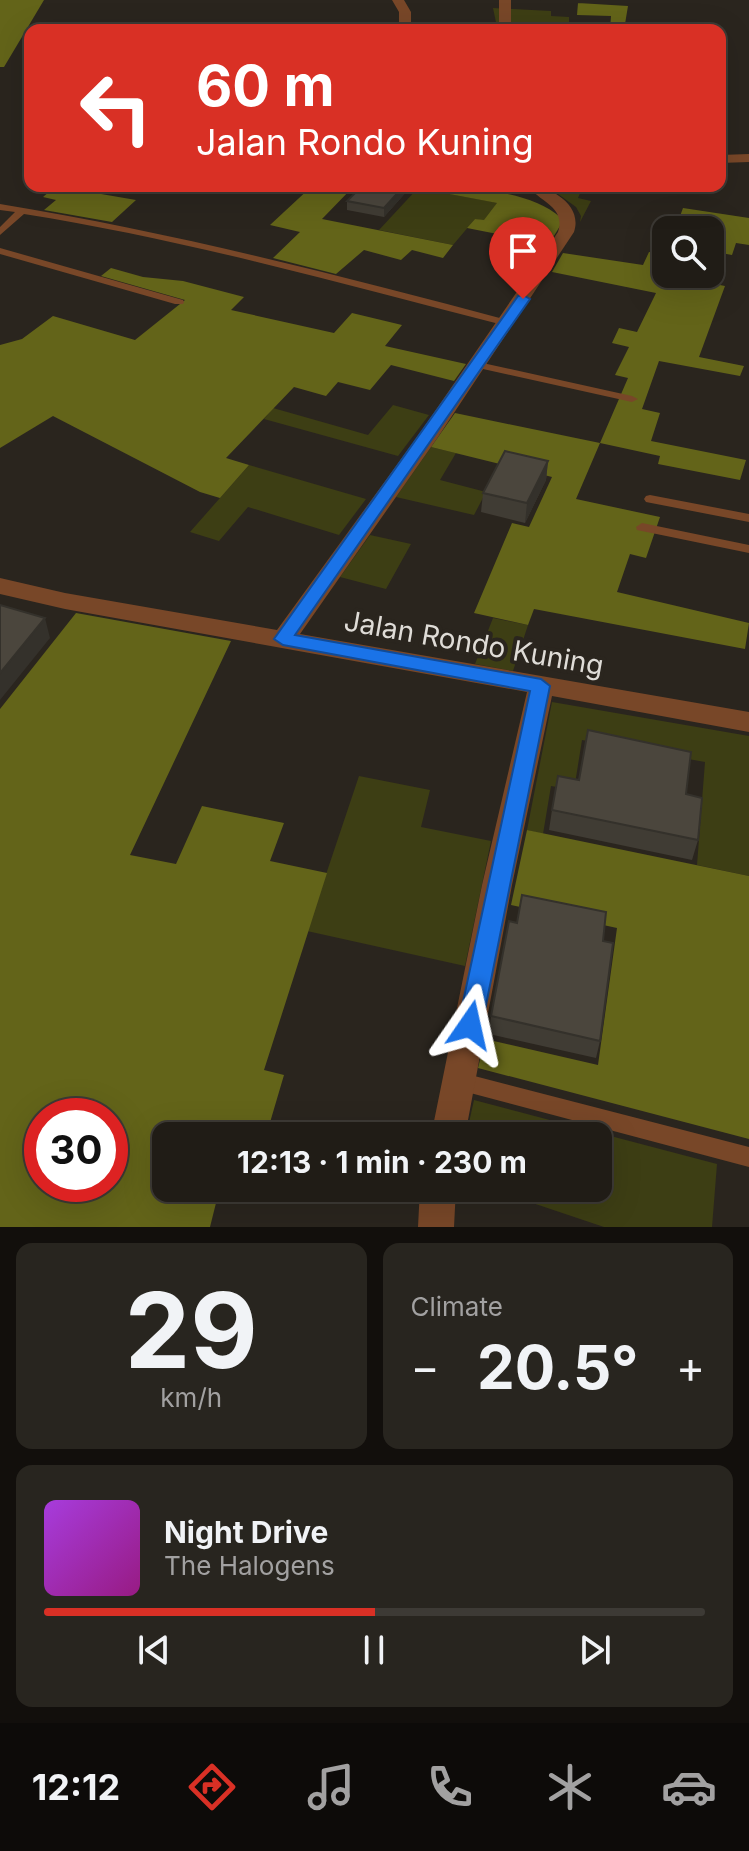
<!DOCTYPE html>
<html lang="en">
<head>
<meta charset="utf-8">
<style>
	:root { --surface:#201c16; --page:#28251f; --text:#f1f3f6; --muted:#a2a1a1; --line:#3d3a35; --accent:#d93025 }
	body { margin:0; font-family:Inter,sans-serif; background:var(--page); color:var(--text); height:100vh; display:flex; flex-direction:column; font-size:30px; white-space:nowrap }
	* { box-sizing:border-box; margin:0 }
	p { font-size:26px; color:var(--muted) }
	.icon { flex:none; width:44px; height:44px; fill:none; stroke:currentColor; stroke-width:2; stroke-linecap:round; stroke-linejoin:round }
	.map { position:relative; height:1227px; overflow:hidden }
	.side { display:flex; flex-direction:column; gap:16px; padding:16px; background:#120f0c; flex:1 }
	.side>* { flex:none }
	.banner { position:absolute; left:24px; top:24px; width:702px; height:168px; border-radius:16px; box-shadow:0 8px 32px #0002,0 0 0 2px var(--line); background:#d93025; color:#fff; overflow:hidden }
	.buttons { position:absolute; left:652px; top:216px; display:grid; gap:16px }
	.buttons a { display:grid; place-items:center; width:72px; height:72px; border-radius:16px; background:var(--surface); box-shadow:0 8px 32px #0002,0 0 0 2px var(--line); font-size:40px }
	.speed { position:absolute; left:24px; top:1098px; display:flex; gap:16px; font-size:40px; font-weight:700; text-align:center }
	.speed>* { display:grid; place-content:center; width:104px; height:104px; border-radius:50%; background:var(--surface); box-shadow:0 8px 32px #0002,0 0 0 2px var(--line); line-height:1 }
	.speed .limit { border:12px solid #d22; background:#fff; color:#111 }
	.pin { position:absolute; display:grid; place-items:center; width:68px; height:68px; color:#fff; margin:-82px -34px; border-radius:50% 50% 50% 0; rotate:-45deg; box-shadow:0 0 8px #0007 }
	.pin .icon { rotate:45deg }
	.me { position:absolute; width:88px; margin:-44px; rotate:11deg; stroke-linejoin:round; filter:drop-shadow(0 0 6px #0008) }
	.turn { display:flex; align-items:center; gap:28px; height:168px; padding:0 40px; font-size:36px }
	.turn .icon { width:104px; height:104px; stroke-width:2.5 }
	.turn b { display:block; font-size:56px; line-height:68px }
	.big { font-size:60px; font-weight:700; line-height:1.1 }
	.side .card { flex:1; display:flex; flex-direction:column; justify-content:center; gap:12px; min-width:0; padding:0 28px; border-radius:16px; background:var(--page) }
	.side .dial { align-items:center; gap:0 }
	.dial b { font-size:104px; line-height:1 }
	.song { display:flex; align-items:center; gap:24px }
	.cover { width:96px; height:96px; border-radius:12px; background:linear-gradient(135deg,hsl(280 70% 55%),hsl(310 70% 35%)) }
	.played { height:8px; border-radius:4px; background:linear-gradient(90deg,var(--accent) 50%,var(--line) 50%) }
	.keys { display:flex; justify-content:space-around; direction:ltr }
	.heat { display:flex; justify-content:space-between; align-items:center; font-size:44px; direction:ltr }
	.side .tiles { flex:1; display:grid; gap:16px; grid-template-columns:1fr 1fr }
	.card:last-child { grid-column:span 2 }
	.trip { position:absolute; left:152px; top:1122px; width:460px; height:80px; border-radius:16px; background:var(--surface); box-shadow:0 8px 32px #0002,0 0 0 2px var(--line); font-weight:700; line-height:80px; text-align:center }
	.tab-bar { display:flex; height:128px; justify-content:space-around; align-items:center; background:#0d0b09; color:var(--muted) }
	.tab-bar .icon { width:56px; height:56px }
	.tab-bar .on { color:var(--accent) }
	.tab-bar b { font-size:36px; color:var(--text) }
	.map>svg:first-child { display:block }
	.green { fill:#3d3e14 }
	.forest { fill:#636419; fill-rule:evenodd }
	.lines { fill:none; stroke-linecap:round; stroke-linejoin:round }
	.service { fill:#784728; fill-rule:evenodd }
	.minor { fill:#784728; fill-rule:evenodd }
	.wall { fill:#403c34 }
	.shaded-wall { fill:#34312b }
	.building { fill:#4b463d; stroke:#34312b; stroke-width:2 }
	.route { fill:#1a73e8; stroke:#114b97; stroke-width:2 }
	.labels { text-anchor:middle; stroke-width:8; stroke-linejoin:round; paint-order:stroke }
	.street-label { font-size:28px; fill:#dfdcd7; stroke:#2a251e }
</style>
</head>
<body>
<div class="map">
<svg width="749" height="1227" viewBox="0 0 749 1227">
	<rect width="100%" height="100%" fill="#2a251e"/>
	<path class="green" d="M493,8L551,11V16L569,17V30L497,27Z
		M547,186H583L578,198L591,201L580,222L581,216L576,207Z
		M418,188L498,203L484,221L475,219L453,245L379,230Z
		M393,405L429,415L398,456L264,419L273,408L368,435Z
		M431,447L456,453L440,480L486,492L474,515L396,497Z
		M249,465L366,499L339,535L248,507L219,541L190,532Z
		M370,535L411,544L386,589L340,577Z
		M493,618L528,625L513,671L475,664Z
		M552,702L749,736V876L697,865L705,762L582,740L574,790L551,786L543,834L527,830Z
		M359,776L430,790L421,827L491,841L465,966L307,931Z
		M474,1100L717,1164L712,1227H604L488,1188H598V1136H466Z"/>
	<path class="forest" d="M0,0H44L4,67H0Z
		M528,0L628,6L624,30H610L611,16L577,15L578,3Z
		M56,186H75L72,189L136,200L112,222L44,210L56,200L43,197Z
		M312,186H354L322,219L453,245L443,258L412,250L401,260L364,250L336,274L273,258L300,232L270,225Z
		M407,186C450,186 526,187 560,217V226L549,244L467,228L475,219L484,220L497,203Z
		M683,208L749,218V245L736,243L732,255L710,251V230H675Z
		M649,252L666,254V274H690L689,279L725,286L699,357L744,366L740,376L659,361L642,409L660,413L651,441L746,460L740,480L658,464L660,456L600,443L576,499L660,517L646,558L630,554L617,592L749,623L745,649L534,609L528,625L474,613L512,523L529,527L552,477L431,447L455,413L600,443L628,378L615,375L629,347L612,343L619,328L637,332L656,293L552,272L563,253L643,265Z
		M111,268L143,277L183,281L244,297L231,310L334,333L352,313L402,325L385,346L466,364L454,381L391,365L370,390L338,382L326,396L294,387L226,458L249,465L220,498L200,492L53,416L0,448V345L22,339L53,316L135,340L185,300L101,276Z
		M76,613L231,641L130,855L176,864L202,806L284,823L270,861L327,873L264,1070L284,1075L266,1136H166V1188H250L246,1203L217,1199L210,1227H0V709ZM42,1116H110V1184H42Z
		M527,830L749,876V1139L478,1068L485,1039L598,1065L617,928L511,905Z"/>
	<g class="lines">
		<path class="service" d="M0,204C172,232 342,276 511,321L512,323L507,326C347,285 188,240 24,214L0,235V227L15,212L0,210Z
			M0,248L183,300L184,302L183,304H175L0,254Z
			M478,362L632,396L638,399L632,402L474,367V363Z
			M650,495L749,514V522L646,502L644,499L646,496Z
			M642,523L749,545V553L637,530L636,527Z
			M459,1072L749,1147V1167L459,1090L452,1088L449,1081L452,1074Z"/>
		<path class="minor" d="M392,0H404L411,12V30H399V12Z
			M499,0H511V30H499Z
			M749,154V162L720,163V155Z
			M528,186C551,186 583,205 574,232L438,437L300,634L749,712V732L552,696L512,885L465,1136H431L482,885L527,692L65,609L0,594V578L65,593L277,630L420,433L558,232C566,207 541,203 528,186Z
			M420,1188H456L454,1227H418Z"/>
	</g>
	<path class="wall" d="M362,186H408V190L384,217L347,210V201Z
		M548,461L546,480L525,523L481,512L483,493Z
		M579,780L686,794L698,840L692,860L549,830L552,810Z
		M603,941L600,1041L596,1058L489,1034L491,1016Z"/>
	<path class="shaded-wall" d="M404,186H408V190L384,217V208Z
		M548,461L546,480L525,523L527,503Z
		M45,618L50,638L0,700V673Z"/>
	<path class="building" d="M362,186H404L384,208L347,201Z
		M505,451L548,461L527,503L483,493Z
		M0,605L45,618L0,673Z
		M588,730L691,752L686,794L702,798L698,840L552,810L558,776L579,780Z
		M522,895L606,912L603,941L613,943L600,1041L491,1016L509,921L517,923Z"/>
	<path class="route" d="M523,295L530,299L295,635L541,679L550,686L482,1025L478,1033L470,1037L461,1033L458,1025L530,691L283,645L274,639L518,296Z"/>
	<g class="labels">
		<g class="street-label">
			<text transform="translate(474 643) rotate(10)" y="10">Jalan Rondo Kuning</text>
		</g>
	</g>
</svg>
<div class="buttons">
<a><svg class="icon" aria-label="search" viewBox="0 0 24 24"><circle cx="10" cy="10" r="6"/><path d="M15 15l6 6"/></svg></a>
</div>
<div class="speed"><div class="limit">30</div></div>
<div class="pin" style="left:523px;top:299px;background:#d93025"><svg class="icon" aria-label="arrive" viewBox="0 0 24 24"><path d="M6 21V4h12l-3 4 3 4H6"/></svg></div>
<svg class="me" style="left:470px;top:1025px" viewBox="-20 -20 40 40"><path d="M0-17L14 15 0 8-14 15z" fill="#1a73e8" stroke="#fff" stroke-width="4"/></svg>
<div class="trip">12:13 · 1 min · 230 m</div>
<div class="banner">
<div class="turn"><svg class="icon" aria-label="left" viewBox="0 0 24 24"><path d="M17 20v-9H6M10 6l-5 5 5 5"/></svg><div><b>60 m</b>Jalan Rondo Kuning</div></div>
</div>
</div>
<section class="side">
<div class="tiles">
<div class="card dial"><b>29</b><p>km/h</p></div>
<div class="card"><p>Climate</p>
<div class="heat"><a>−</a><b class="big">20.5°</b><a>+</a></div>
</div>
<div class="card">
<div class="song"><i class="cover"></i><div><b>Night Drive</b><p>The Halogens</p></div></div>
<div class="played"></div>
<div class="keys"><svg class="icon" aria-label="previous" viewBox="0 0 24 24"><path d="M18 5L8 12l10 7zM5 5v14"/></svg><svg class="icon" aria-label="pause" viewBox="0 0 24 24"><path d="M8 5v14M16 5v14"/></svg><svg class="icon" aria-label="next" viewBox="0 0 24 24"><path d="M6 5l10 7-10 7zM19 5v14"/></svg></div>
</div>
</div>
</section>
<nav class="tab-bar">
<b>12:12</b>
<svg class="icon on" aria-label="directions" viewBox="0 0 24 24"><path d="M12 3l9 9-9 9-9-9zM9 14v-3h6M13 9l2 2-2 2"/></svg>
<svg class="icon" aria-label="music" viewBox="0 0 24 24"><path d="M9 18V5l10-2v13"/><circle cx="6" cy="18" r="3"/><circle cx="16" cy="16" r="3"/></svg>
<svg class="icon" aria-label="phone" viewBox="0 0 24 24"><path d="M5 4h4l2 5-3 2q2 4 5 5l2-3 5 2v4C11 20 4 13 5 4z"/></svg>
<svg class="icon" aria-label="climate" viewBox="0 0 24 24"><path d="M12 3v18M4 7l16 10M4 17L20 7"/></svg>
<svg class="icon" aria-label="car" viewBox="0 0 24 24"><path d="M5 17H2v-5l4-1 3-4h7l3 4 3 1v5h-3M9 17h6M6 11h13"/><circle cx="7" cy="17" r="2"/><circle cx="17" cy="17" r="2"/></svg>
</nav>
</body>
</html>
